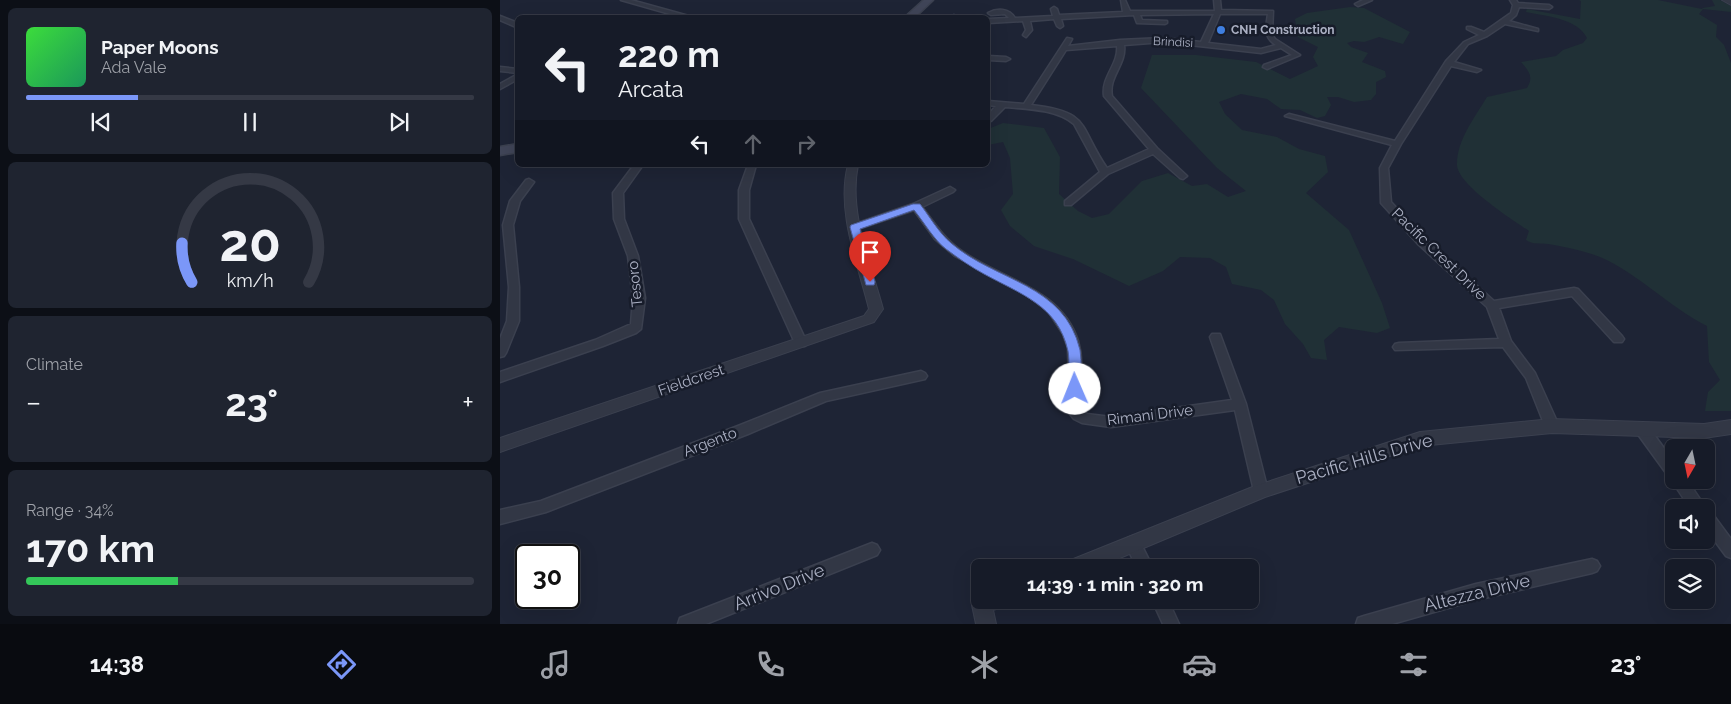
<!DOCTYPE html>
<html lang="en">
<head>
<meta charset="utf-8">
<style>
	:root { --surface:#161b28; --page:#1f2430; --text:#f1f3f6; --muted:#9ea1a8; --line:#353945; --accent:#7b97f8 }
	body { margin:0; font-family:Raleway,sans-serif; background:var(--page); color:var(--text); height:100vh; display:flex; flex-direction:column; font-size:19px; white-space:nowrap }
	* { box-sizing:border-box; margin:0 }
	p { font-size:16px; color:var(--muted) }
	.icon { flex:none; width:28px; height:28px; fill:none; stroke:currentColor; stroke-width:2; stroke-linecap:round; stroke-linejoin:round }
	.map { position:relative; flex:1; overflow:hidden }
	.sheet { display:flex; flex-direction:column; gap:8px; padding:8px; background:#0c0f16; width:500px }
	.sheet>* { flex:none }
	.top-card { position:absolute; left:15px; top:15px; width:475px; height:152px; border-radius:8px; box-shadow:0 5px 20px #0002,0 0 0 1px var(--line); background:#161b28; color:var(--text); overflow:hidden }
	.needle { width:32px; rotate:189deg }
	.buttons { position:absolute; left:1165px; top:439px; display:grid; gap:10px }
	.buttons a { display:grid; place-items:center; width:50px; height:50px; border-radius:8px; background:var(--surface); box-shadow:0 5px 20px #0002,0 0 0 1px var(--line); font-size:25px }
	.speed { position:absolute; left:15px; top:544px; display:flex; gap:10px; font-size:25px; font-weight:700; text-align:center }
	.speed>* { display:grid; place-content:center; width:65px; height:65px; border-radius:50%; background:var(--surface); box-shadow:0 5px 20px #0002,0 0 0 1px var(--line); line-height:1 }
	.speed .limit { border:2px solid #111; border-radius:8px; background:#fff; color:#111 }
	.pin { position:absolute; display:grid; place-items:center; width:42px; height:42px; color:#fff; margin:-51px -21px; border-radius:50% 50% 50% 0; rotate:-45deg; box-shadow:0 0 5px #0007 }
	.pin .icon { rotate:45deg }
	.me { position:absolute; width:55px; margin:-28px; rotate:359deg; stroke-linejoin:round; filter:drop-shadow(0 0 4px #0008) }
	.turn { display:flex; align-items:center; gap:18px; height:105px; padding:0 20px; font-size:22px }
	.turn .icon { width:65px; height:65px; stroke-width:2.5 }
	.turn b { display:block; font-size:35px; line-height:42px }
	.lanes { display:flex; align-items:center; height:48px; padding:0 20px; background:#0003; justify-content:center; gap:25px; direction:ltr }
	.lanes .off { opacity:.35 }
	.big { font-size:38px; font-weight:700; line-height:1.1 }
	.sheet .widget { flex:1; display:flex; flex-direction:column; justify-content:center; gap:8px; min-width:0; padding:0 18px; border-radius:8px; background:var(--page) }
	.sheet .dial { align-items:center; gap:0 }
	.dial svg { height:130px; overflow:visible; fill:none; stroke:var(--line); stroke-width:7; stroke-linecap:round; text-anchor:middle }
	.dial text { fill:var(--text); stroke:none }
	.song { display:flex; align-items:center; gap:15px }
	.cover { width:60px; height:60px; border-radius:8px; background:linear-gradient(135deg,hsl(120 70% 55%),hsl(150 70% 35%)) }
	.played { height:5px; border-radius:2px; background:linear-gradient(90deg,var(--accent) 25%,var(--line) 25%) }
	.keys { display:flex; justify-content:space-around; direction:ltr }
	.heat { display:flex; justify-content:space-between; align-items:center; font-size:28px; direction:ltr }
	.charge { height:8px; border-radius:4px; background:linear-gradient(90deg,#34c759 34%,var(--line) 0) }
	.trip { position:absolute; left:471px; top:559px; width:288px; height:50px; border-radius:8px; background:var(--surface); box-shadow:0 5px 20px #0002,0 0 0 1px var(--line); font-weight:700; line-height:50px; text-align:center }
	.menu { display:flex; height:80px; justify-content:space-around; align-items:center; background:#090b10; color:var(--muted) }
	.menu .icon { width:35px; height:35px }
	.menu .active { color:var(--accent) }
	.menu b { font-size:22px; color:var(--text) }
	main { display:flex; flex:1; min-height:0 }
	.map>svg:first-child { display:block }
	.green { fill:#203036 }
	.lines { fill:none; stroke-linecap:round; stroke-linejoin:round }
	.minor-casing { stroke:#3b404f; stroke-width:3 }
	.tertiary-casing { stroke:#3b404f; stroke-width:2 }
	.secondary-casing { stroke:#3b404f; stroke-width:3 }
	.minor { fill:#323745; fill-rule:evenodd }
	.tertiary { fill:#323745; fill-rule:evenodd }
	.secondary { fill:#404558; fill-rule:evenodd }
	.route { fill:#7b97f8; stroke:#5062a1 }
	.shop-dot { fill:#3f7fe0; stroke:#171c2a; stroke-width:2 }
	.labels { text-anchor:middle; stroke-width:5; stroke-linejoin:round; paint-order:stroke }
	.far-poi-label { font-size:12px; font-weight:bold; fill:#abb0c3; stroke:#171c2a; text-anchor:start }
	.far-street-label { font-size:12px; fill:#abb0c3; stroke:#171c2a }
	.street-label { font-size:15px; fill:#abb0c3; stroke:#171c2a }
	.near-street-label { font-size:18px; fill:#abb0c3; stroke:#171c2a }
</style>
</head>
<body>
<main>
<section class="sheet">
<div class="widget">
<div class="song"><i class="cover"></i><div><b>Paper Moons</b><p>Ada Vale</p></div></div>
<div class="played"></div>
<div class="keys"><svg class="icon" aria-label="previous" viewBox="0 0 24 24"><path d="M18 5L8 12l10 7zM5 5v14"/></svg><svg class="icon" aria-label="pause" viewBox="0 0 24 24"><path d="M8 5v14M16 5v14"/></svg><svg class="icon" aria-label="next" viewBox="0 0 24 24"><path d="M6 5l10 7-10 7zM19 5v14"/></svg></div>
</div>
<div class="widget dial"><svg viewBox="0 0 100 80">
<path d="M14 69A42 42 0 1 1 86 69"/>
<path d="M14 69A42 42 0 0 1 8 45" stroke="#7b97f8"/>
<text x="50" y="56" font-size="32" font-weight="700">20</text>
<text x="50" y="72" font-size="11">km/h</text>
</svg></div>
<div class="widget"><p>Climate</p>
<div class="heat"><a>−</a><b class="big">23°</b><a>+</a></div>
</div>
<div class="widget"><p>Range · 34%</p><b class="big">170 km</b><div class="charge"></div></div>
</section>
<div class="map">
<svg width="1231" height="624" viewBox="0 0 1231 624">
	<rect width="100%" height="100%" fill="#1e2435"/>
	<path class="green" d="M1079,0H1158L1202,9L1203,8L1215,6L1212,0H1220L1231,6V12L1203,9L1199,14L1217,25L1216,37L1224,45L1231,63V411H1205L1208,392L1220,380L1209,362L1207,326C1169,307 1139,274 1100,257C1085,251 1065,247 1048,244C1040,243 1033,245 1026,240L1029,231C1013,220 956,184 957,164C957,140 975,117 987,97L1027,88C1034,77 1029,71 1021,62L1056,56L1063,50L1083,43L1087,38C1077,18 1045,16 1026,12L1027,9L1080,19L1081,1Z
		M850,7L864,8L910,32L903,44L879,37L864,42L854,41L847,43L851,47L868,53L862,62L885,71L886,77L876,82V94L871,100L854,102L838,97H827L831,105L825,116L817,118L800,110L781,109L767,99L741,94L719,102L725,114L742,130L777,137L799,149L825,156L828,172L806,193L849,230L882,303L890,328L877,333L839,327L824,340L827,360L811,358L803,344L785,324L774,300L761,290L732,284L726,267L710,258L680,257L663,271L629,286L573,259L534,246L510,226L501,210L513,194L510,158L503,142L488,145V129L503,123L544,128L560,157L559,194L578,211L592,218L609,214L642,181L668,173L692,186L707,184L728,197L746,191L717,168L641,88L652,55H696L756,62L790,79L818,66L813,57L818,47L798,37L795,19L807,13Z"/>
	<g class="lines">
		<g class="minor-casing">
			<path id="minor" d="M121,0H131L196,18H184Z
				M621,0H625L630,11H715L714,0H720L721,10L773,11L772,34L775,39L800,55L767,69L763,67L764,65L792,55L781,48L761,53L663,42L624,45C627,64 608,77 612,96L657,148L687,176L683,179L680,178L653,154L608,174L571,205H565V201L600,172L574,124C556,109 527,109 505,107L491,121H488V115L496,106L488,105V101L524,104L567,38L572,39L568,46L620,40L663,38L701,42L714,14L640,15L642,20L667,21V23L665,24L637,23L634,15L561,19L563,26L560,28L557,26L554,19L530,21L532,30L526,37L523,35L526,30L523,21L488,23V19L509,18L505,14L491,15L488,13C497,8 509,8 515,18L553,16L551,9L554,7L557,9L559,15L623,12ZM720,14H768C766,27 763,37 776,45L761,49L708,43ZM617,46C619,64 601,77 604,96L649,149L607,168C578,126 592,112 531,105L566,50Z
				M863,0H872L858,6L855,4Z
				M1010,0H1016L1018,3L1049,5L1052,7L1049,9L1019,7L1016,15L1009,21L1038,29V31L1005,24L987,36L968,44L954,62L981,70L977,72L951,66L901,144L888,168L891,202L927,241L994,301L1074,288L1078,289L1122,336L1124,339L1122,342H1114L1072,296L999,308L1011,341L1035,373L1059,426L1057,430L1052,431L1047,430L1045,426L1026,378L1003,347L895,350L893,347L895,344L899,343L999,339L987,307L919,245L881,203L880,168L892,145L785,116L789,114L895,141L946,61L964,42L979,35L967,29V27H971L984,32L1011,13L1013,5Z
				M454,15L457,18H450Z
				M0,16L18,23V28L0,20Z
				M488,56L506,57L510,59L506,61L488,60Z
				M0,67L18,69V73L0,71Z
				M18,74V79L0,89V84Z
				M134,165H143L123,193L124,219L138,256L145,298L141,329L136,333L103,346L0,382V372L95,340L131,324L133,298L128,256L114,219L113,193Z
				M248,165H256L249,190V219L307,343L305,346H297L295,343L239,219V190Z
				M29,179L34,182L20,201L13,225L19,287V321L6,353L4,356L0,357V339L7,321L9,287L3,225L10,201L26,180Z
				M450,187L455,190L453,192L422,207C434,223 445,240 463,252C503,280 561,288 578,341C585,365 579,384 579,406L587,414L611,417L732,400L710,337L712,334H720L746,404L768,491L766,495L761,497L756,495L754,491L735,410L611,427L582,423L574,419L569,413L566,403L569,386L568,348L563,334L548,311L520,290L455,256L435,239L414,210L358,229L355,230L350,227L352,225L413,204Z
				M421,371L425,373L427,376L425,379L326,401L248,434L46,512L0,524V510L41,501L238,426L320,393Z
				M1142,424L1147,425L1174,462V480H1187L1206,508H1190L1174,484L1173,479L1169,477L1137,433L1135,429L1137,425Z
				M1206,510L1211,512L1231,539V558L1226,556L1206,529Z
				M633,536L638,538L653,568H637L625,543L628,538Z
				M372,543L377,545L380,550L377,555L206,624H178L180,618Z
				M1092,559L1097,561L1100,566L1097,571L1092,573L976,600L892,624H856L858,618L864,616L976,584Z
				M652,600H668L679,624H663Z"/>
		</g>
		<g class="tertiary-casing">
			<path id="tertiary" d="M1222,0H1231V5Z
				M348,165H358C348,212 371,264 383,309L374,322L0,452V438L364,316L369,309C358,264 336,211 348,165Z
				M1052,419L1204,424L1231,420V434L1204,438L1052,433L920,446L765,497L596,568H564L566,562L755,486L920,432Z
				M480,596V600H505L502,607L493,610L496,624H476L472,605L475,598Z"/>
		</g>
		<g class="secondary-casing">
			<path id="secondary" d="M424,0H433L414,18H404Z
				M18,144V152L0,155V147Z"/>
		</g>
		<use href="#minor" class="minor"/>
		<use href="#tertiary" class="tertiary"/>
		<use href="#secondary" class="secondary"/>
	</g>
	<path class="route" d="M413,204H420C430,217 439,233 451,243C496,282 564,283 580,350C582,362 581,377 581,389L579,392H570L568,389C568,377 570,362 568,351C558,305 520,294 484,274C471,267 458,258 446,249C434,240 424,222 414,210L360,229L375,282L374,285H366L350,227L351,225Z"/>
	<circle class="shop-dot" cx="721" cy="30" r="5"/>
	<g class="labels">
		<g class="far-poi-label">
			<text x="731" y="34">CNH Construction</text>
		</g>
		<g class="far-street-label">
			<text transform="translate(673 42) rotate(3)" y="4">Brindisi</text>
		</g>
		<g class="street-label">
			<text transform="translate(939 254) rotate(44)" y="5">Pacific Crest Drive</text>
			<text transform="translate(135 284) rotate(-96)" y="5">Tesoro</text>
			<text transform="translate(191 380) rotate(-19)" y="5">Fieldcrest</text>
			<text transform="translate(650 415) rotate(-7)" y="5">Rimani Drive</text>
			<text transform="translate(210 442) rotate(-21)" y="5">Argento</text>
		</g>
		<g class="near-street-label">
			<text transform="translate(864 459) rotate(-16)" y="6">Pacific Hills Drive</text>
			<text transform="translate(279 587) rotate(-22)" y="6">Arrivo Drive</text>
			<text transform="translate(977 593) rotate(-14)" y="6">Altezza Drive</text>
		</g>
	</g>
</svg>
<div class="buttons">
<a><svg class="needle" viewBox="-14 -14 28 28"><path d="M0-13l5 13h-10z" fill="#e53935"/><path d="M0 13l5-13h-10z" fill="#9ea1a8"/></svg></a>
<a><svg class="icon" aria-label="sound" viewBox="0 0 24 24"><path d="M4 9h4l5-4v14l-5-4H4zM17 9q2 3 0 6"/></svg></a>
<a><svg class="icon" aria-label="layers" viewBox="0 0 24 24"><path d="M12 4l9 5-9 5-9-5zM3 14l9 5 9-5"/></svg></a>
</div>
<div class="speed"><div class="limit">30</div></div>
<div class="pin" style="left:370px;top:282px;background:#d93025"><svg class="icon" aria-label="arrive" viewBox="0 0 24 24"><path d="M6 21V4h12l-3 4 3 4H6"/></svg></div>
<svg class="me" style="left:575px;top:389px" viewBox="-20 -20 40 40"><circle r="19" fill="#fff"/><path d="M0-13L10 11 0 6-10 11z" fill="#7b97f8"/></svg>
<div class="trip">14:39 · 1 min · 320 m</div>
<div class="top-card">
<div class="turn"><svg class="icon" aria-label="left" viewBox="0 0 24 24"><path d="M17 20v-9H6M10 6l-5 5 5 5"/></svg><div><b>220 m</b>Arcata</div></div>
<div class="lanes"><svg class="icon" aria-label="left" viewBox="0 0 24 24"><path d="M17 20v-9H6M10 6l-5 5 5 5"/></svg><svg class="icon off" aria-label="ahead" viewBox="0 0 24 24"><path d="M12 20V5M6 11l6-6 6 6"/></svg><svg class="icon off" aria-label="right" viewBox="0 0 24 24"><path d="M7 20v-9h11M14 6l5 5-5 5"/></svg></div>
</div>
</div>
</main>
<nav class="menu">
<b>14:38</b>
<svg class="icon active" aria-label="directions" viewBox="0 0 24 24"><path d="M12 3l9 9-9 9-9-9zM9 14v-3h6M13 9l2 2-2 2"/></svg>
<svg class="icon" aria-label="music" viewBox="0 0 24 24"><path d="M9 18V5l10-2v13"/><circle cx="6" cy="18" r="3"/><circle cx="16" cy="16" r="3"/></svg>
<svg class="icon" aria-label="phone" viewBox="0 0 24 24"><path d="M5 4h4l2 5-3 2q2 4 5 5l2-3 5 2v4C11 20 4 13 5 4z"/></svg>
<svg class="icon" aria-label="climate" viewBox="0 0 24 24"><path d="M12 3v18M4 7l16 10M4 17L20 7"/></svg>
<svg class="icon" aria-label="car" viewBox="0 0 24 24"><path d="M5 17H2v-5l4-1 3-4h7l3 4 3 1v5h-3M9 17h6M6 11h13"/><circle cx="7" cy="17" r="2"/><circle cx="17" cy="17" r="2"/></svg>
<svg class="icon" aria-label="filters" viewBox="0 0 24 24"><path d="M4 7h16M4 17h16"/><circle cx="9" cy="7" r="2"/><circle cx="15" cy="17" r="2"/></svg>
<b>23°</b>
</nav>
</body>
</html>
